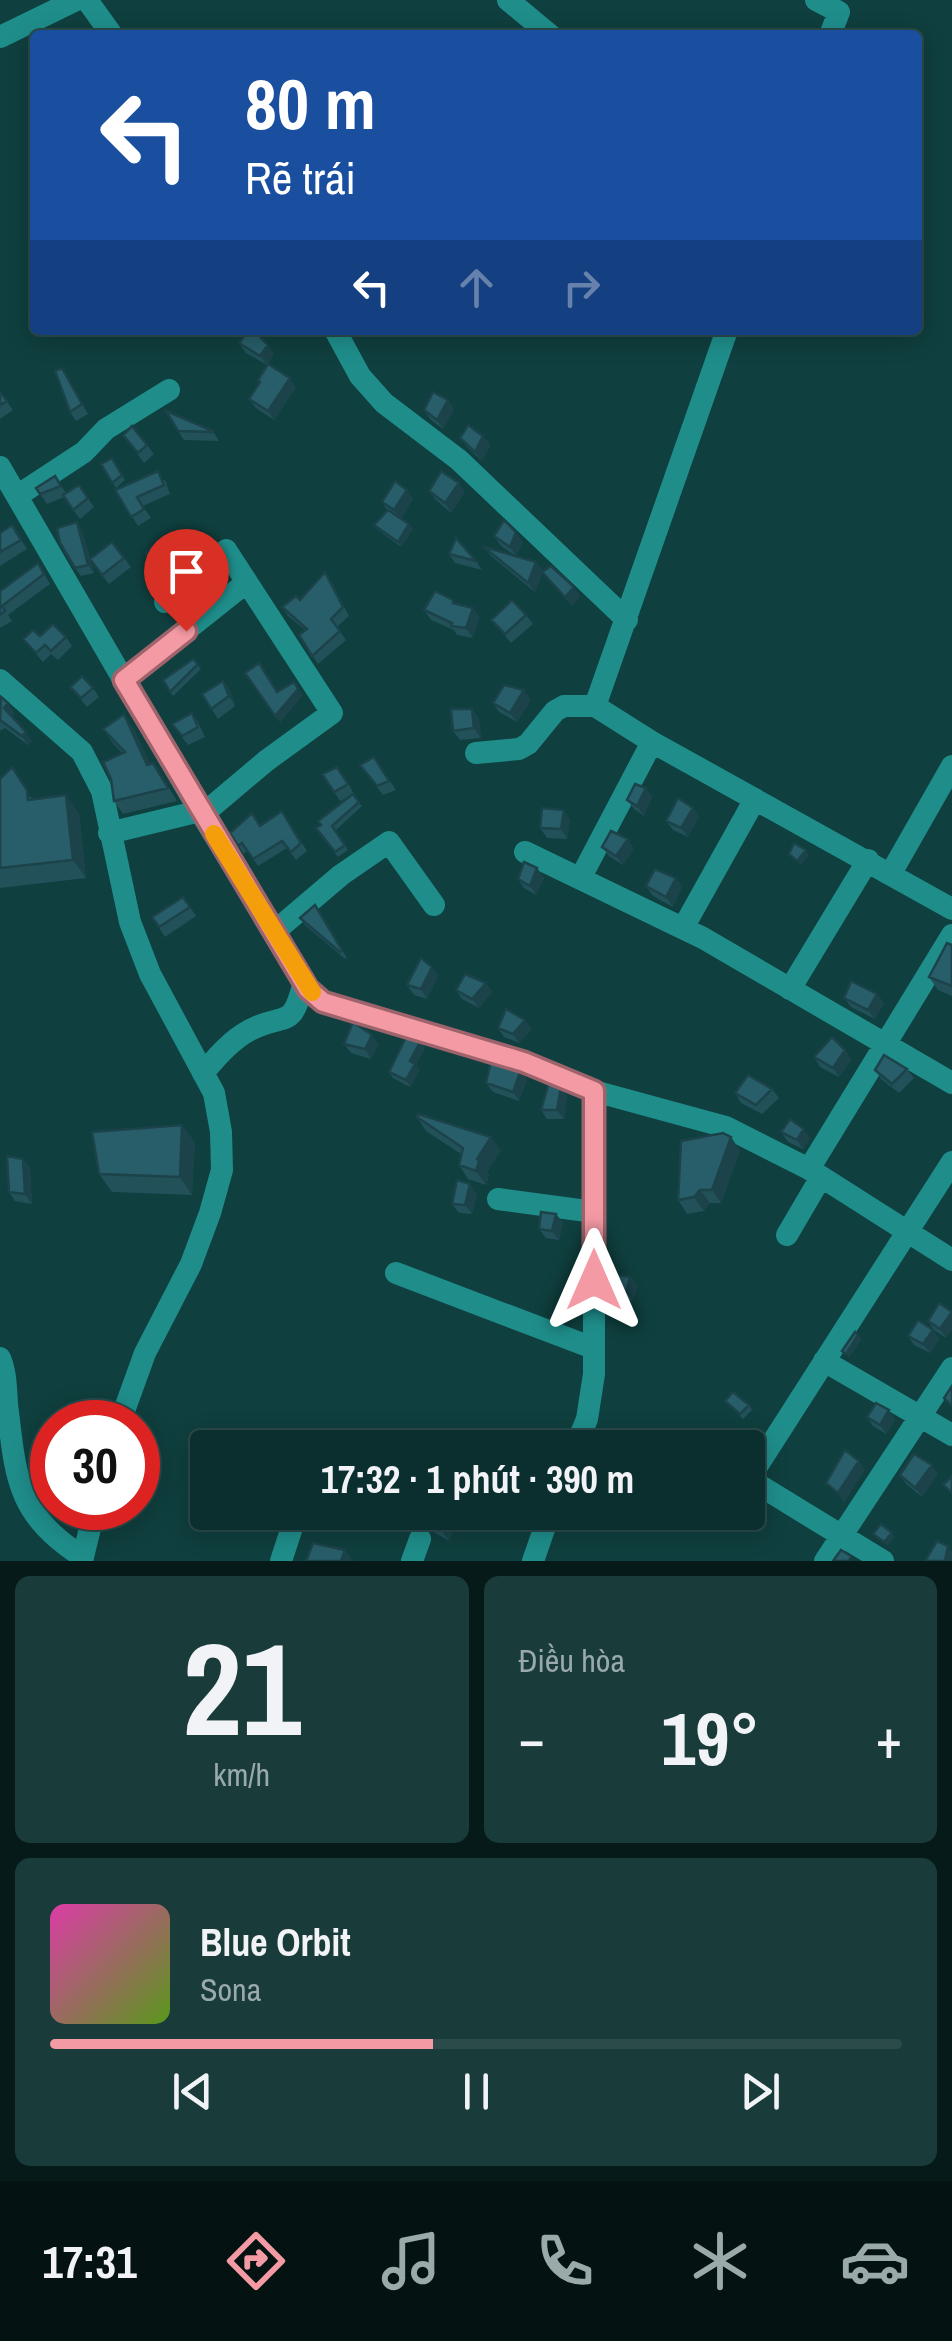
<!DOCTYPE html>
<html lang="vi">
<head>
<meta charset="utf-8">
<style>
	:root { --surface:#0b2f2e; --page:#193b3a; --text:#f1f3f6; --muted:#9aa9aa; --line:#2b4a4a; --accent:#f49aa5 }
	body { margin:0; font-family:"Archivo Narrow",sans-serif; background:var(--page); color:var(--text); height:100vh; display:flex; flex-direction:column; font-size:38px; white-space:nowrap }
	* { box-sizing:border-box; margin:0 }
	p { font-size:32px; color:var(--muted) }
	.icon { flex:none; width:55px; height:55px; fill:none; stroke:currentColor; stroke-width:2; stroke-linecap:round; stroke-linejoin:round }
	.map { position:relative; height:1561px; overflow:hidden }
	.drawer { display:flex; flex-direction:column; gap:15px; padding:15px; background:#061a19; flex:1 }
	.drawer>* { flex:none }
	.hud { position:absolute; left:30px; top:30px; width:892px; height:305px; border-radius:10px; box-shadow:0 5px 25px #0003,0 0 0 2px var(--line); background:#1a4fa0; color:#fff; overflow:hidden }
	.speed { position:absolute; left:30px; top:1400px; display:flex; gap:20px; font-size:50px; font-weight:700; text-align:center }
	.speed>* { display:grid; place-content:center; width:130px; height:130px; border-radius:50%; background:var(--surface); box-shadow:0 5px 25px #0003,0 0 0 2px var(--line); line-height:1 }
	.speed .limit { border:15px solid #d22; background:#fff; color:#111 }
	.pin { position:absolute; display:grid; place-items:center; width:85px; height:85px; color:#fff; margin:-102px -42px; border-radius:50% 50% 50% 0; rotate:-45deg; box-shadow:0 0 10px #0007 }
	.pin .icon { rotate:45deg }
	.me { position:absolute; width:110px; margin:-55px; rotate:0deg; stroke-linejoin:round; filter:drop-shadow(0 0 8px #0008) }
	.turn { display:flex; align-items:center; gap:35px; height:210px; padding:0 50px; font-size:45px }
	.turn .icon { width:130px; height:130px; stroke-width:2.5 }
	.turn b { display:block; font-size:70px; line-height:85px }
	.lanes { display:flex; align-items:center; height:95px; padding:0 50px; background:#0003; justify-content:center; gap:50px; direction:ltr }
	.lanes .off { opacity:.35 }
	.big { font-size:75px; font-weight:800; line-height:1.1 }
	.drawer .widget { flex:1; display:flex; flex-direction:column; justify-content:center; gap:15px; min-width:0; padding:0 35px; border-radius:15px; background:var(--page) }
	.drawer .dial { align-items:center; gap:0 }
	.dial b { font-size:130px; line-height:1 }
	.song { display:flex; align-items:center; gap:30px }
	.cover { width:120px; height:120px; border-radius:15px; background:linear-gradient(135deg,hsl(320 70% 55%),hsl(90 70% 35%)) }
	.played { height:10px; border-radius:5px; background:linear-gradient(90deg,var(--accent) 45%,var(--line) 45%) }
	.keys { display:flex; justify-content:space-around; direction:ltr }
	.heat { display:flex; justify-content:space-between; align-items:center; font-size:55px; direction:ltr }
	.drawer .tiles { flex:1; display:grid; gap:15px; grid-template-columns:1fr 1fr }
	.widget:last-child { grid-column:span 2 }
	.trip { position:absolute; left:190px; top:1430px; width:575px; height:100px; border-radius:10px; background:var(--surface); box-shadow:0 5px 25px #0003,0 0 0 2px var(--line); font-weight:800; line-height:100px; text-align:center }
	.tabs { display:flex; height:160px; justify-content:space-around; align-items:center; background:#041312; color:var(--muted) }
	.tabs .icon { width:70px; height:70px }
	.tabs .current { color:var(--accent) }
	.tabs b { font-size:45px; color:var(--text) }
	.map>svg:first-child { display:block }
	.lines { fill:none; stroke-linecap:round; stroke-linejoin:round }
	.minor { stroke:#1f8e8b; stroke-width:22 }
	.wall { fill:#22515a }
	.shaded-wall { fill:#1c424a }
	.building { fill:#285e69; stroke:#1c424a; stroke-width:2.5 }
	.route-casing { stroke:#9f646b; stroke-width:25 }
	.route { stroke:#f49aa5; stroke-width:18 }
	.slow { stroke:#f59e0b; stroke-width:18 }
</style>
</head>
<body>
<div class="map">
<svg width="952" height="1561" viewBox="0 0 952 1561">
	<rect width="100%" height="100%" fill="#0f3f3e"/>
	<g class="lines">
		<path class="minor" d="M87,0L112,35
			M508,0L550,35
			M816,0L839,12L830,35
			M0,37L76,0
			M335,330L360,376L384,403L459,460L627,620
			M0,467L202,815L309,989L323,1002L524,1062L594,1091L726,1127L809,1169L952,1260
			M17,496L84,452L106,429L169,390
			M165,602L226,550L332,713L266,761L202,815
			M0,680L82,752L102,791L130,922L150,974L214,1093L221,1132L222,1170L210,1213L191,1264L145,1353L120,1422
			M124,680L247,582
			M595,706L727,330
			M476,753L519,749L528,744L555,711L564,706H595L652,742L952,909
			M109,833L200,811
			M525,852L703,938L952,1083
			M891,873L952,766
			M581,877L652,742
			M683,928L755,799
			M274,932L341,875L389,842L434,905
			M790,989L868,860
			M203,1073C217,1057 231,1040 250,1030C287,1011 291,1032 304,982
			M809,1169L952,935
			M498,1199L594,1212
			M787,1235L821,1177
			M396,1273L593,1348
			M0,1358C6,1372 6,1389 7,1404C16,1478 16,1514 83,1557
			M824,1361L952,1435
			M575,1448L587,1419L594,1374V1091
			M82,1561L95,1508
			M281,1561L297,1512
			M412,1561L420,1539
			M533,1561L550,1512
			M825,1561L952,1368
			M883,1561L749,1479L952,1162"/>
	</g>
	<path class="wall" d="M239,343L274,354L267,365L246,353Z
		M62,368L88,414L76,421L70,412Z
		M258,380L296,387L274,420L256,408L249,399L260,383Z
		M0,392L13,410L0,419Z
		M448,400L454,409L443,429L430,419L424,410Z
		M178,431H213L219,441L184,440Z
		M123,435L147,445L154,454L144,463Z
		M483,436L490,445L482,461L467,447L460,438Z
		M112,458L125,480L116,488L101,464Z
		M55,476L66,493L79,485L94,507L80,519L64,497L47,504L36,488Z
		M165,480L170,494L143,506L151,518L138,526L115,490Z
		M407,490L413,499L401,518L409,524L413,529L401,547L378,530L374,525L387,510L382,502Z
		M429,491L465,492L451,513L436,500Z
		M12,525L27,549L0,566V533Z
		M82,530L90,559L112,542L131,567L109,584L90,560L94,573L81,576L75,568Z
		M494,536L523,542L516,556L501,546Z
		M485,547L536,562L543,571L580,596L572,606L543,572L535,592L491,556Z
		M146,553L171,562L177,572L167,580Z
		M449,554L476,561L482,570L455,563Z
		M38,563L50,584L8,615L12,621L0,628V591Z
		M222,573L224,581L215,587L212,582Z
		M331,581L349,616L337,627L346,640L318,664L299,635L305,630L288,616L282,607L300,600Z
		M456,604L473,608L479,617L473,638L457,635L454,630L431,620L424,610Z
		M526,615L533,624L511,643L491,620Z
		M66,637L72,646L58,660L51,654L43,662L23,639Z
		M193,659L201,669L173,696L163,680Z
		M223,681L230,690L235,706L218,719L202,694Z
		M70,687L93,688L99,697L87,707Z
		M0,698L8,703L14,713L11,716L32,741L28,745L5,728L0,731Z
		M531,700L517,722L499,712L493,703Z
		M192,713L198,722L205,737L188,745L172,724Z
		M479,718L481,738L460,740L453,731Z
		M133,727L150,764L162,776L177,801L123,814L114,801L122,753L112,742L103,729Z
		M374,757L396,790L383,795L360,765Z
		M322,774L344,776L354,794L340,801Z
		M0,779L34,799L79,813L86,878L0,888Z
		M646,788L652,797L644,816L634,809L627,800Z
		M353,794L362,806L336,830L348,850L338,857L316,828Z
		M693,808L699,817L688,837L673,830L666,821Z
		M282,811L307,851L296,860L287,848L258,866L247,850L244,854L230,833L260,826Z
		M570,819L567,839L547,838L540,828Z
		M602,847L634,848L623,865L609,856Z
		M537,868L544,878L536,895L524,888L518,879Z
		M676,878L682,887L673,907L653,896L646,886Z
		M183,897L196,916L165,937L152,917Z
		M320,913L347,958L345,959L305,925L300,918Z
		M952,945V996L938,990L929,977Z
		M432,967L438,976L427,999L414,995L407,985Z
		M486,983L492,992L479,1008L462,999L456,990Z
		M877,994L884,1003L875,1019L851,1007L844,998Z
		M498,1028L532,1029L519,1043L504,1037Z
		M420,1042L425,1048L416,1065L420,1070L410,1087L393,1078L389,1072Z
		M344,1044H379L371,1059L351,1053Z
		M814,1057L852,1059L839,1077L820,1067Z
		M907,1069L914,1078L899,1093L881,1079L875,1070Z
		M521,1070L527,1080L519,1101L493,1092L486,1083Z
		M772,1089L779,1098L762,1114L741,1103L735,1093Z
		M567,1096L564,1119H547L541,1110Z
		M417,1117L501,1150L487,1172L489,1175L486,1185L468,1179L459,1165L461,1154L426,1131Z
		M182,1125L195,1143L192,1195L112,1192L99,1174Z
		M781,1132L810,1138L803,1149L788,1142Z
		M731,1137L740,1151L721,1203H710L704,1211L687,1214L678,1200Z
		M23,1159L30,1168L32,1204L15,1201L9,1192Z
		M477,1194L472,1214L459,1213L452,1204Z
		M556,1214L563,1223L559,1240L546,1238L539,1229Z
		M630,1277L637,1286L633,1301L609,1294L603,1285Z
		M939,1303L946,1338L934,1330L928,1321Z
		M933,1330L939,1339L930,1353L914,1345L908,1336Z
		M725,1401L749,1405L752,1410L743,1419Z
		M889,1410L895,1420L886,1434L873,1426L867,1417Z
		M938,1474L922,1497L906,1484L900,1475Z
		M460,1512L449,1541L432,1531L423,1517Z
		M625,1512H656L649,1528L631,1521Z
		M684,1512H707L699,1527L689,1520Z"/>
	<path class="shaded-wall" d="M268,345L274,354L267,365L260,356Z
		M290,378L296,387L274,420L268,411Z
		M448,400L454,409L443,429L437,420Z
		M483,436L490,445L482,461L475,452Z
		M459,483L465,492L451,513L445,503Z
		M407,490L413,499L401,520L394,510Z
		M77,522L82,530L94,573L88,565Z
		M409,524L413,529L401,547L398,542Z
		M516,532L523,542L516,556L510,547Z
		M536,562L543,572L535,592L528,583Z
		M574,587L580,596L572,606L565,597Z
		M473,608L479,617L473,638L466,628Z
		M223,681L230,690L235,706L229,696Z
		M298,689L303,695L280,723L275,716Z
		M524,690L531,700L517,722L510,713Z
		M8,703L14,713L10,717L4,708Z
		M472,709L479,718L481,738L474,728Z
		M124,714L133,727L156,778L147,765Z
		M26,732L32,741L28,745L22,736Z
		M646,788L652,797L644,816L637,806Z
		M66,795L79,813L86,878L73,860Z
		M693,808L699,817L688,837L681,828Z
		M564,810L570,819L567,839L561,829Z
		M628,839L634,848L623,865L616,856Z
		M806,850L809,855L801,865L797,861Z
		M537,868L544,878L536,895L530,886Z
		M676,878L682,887L673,907L666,897Z
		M432,967L438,976L427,999L421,989Z
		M486,983L492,992L479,1008L472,999Z
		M877,994L884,1003L875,1019L868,1010Z
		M525,1020L532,1029L519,1043L513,1034Z
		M372,1035L379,1044L371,1059L365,1049Z
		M420,1042L425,1048L416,1065L420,1070L410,1087L406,1080L410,1061Z
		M845,1050L852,1059L839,1077L833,1068Z
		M521,1070L527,1080L519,1101L513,1092Z
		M561,1087L567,1096L564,1119L557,1110Z
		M182,1125L195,1143L192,1195L180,1177Z
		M804,1129L810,1138L803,1149L797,1140Z
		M491,1137L501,1150L487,1172L489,1175L486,1185L476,1171L477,1159Z
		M731,1137L740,1151L721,1203L712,1190Z
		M23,1159L30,1168L32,1204L25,1194Z
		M470,1184L477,1194L472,1214L465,1205Z
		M700,1190L710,1203L704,1211L694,1197Z
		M556,1214L563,1223L559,1240L552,1231Z
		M630,1277L637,1286L633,1301L626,1292Z
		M952,1314V1331L946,1338L940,1329Z
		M933,1330L939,1339L930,1353L923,1344Z
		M858,1335L862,1339L849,1358L846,1354Z
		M889,1410L895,1420L886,1434L880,1425Z
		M859,1461L865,1470L844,1503L838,1493Z
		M932,1465L938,1474L922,1497L915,1488Z
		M445,1512H460L449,1541L439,1527Z
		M645,1512H656L649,1528L642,1519Z
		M695,1512H707L699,1527L692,1518Z
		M892,1533L895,1537L888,1546L884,1542Z
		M948,1546L952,1552V1561H945Z
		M345,1550L353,1561H341Z"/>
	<path class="building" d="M249,330H253L268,345L260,356L239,343Z
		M268,364L290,378L268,411L249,399L260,382L258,380Z
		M62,368L82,404L70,412L55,371Z
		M0,392L7,401L0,405Z
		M433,392L448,400L437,420L424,410Z
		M166,411L213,431V432L178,431Z
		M468,425L483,436L475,452L460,438Z
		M132,426L147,445L138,453L123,435Z
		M112,458L122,475L112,483L101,464Z
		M158,471L164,485L137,497L144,509L131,517L115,490Z
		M441,471L459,483L445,503L429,491Z
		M55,476L61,486L40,494L36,488Z
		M395,481L407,490L394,510L382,502Z
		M79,485L88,498L73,510L63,495Z
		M388,510L409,524L398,542L374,525Z
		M504,520L516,532L510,547L494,536Z
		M77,522L88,565L75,568L60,543L57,528Z
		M12,525L21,540L0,552V533Z
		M456,538L476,561L449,554Z
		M112,542L124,558L102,575L90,559Z
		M155,544L171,562L161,571L146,553Z
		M484,547L536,562L528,583Z
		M38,563L44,574L2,606L5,611L0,615V591Z
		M551,566L574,587L565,597L542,572Z
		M219,568L221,576L212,582L209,576Z
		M325,572L343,607L331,619L340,631L312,656L299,635L307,629L282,607L296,596L300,600Z
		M435,591L453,600V603L473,608L466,628L451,626L452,623L424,610Z
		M512,600L526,615L505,634L491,620Z
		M53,624L66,637L51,651L45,645L36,653L23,639L33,630L40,636Z
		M193,659L198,664L170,692L163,680Z
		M259,663L277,692L294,682L298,689L275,716L245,673Z
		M82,676L93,688L81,698L70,687Z
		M223,681L229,696L211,709L202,694Z
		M504,685L524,690L510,713L493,703Z
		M1,697L8,703L4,708L26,732L22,736L0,720Z
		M451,709H472L474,728L453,731Z
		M192,713L198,727L182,736L172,724Z
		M124,714L147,765L153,763L168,788L114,801L111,779L103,762L125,752L103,729Z
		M374,757L389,781L377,786L360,765Z
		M12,767L27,790L28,800L66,795L73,860L0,868V779Z
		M337,767L348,784L334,792L322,774Z
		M635,784L646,788L637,806L627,800Z
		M353,794L359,802L332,826L345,845L335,852L316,828L321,825L318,821Z
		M678,798L693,808L681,828L666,821Z
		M542,808L564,810L561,829L540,828Z
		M282,811L301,843L291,852L282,841L253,859L242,843L238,846L230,833L252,813L260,826Z
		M611,831L628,839L616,856L602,847Z
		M794,843L806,850L797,861L789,854Z
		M524,862L537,868L530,886L518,879Z
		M655,869L676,878L666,897L646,886Z
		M183,897L190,907L159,927L152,917Z
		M315,905L342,950L340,952L300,918Z
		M947,943L952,945V986L929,977Z
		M421,958L432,967L421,989L407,985Z
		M465,974L486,983L472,999L456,990Z
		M851,981L877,994L868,1010L844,998Z
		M506,1009L525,1020L513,1034L498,1028Z
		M353,1022L372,1035L365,1049L344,1044Z
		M406,1037L420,1042L410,1061L415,1064L406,1080L389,1072Z
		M832,1037L845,1050L833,1068L814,1057Z
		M884,1055L907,1069L892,1084L875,1070Z
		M491,1060L521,1070L513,1092L486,1083Z
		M748,1075L772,1089L756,1105L735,1093Z
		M549,1082L561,1087L557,1110H541Z
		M418,1114L491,1137L477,1159L479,1161L476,1171L459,1165L463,1148L417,1117Z
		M790,1119L804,1129L797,1140L781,1132Z
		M182,1125L180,1177L99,1174L92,1132Z
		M723,1133L731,1137L712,1190H700L694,1197L678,1200L681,1141Z
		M7,1156L23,1159L25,1194L9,1192Z
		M457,1180L470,1184L465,1205L452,1204Z
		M541,1212L556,1214L552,1231L539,1229Z
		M603,1272L630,1277L626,1292L603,1285Z
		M939,1303L952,1312L940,1329L928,1321Z
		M918,1320L933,1330L923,1344L908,1336Z
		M855,1332L858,1335L846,1354L842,1351Z
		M952,1386V1406L944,1398Z
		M733,1392L749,1405L740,1414L725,1401Z
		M876,1403L889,1410L880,1425L867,1417Z
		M379,1437L402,1448H375Z
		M845,1450L859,1461L838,1493L826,1483Z
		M914,1454L932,1465L915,1488L900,1475Z
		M952,1476V1493L943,1485Z
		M424,1512H445L439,1527L423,1517Z
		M626,1512H645L642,1519Z
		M881,1524L892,1533L884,1542L873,1534Z
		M937,1541L948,1546L945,1561H925Z
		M313,1543L345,1550L341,1561H306Z
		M841,1550L851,1556L849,1561H833Z"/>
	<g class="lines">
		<g class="route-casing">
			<path id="route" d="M186,631L124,680L308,989L323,1002L524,1062L594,1091V1280"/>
		</g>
		<use href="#route" class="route"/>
		<path class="slow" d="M214,834L312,992"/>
	</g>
</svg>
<div class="speed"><div class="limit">30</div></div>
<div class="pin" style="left:186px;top:631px;background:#d93025"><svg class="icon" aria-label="arrive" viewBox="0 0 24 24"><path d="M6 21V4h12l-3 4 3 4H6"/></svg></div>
<svg class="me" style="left:594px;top:1280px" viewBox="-20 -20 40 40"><path d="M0-17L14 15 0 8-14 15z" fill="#f49aa5" stroke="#fff" stroke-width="4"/></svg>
<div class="trip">17:32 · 1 phút · 390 m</div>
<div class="hud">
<div class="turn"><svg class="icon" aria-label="left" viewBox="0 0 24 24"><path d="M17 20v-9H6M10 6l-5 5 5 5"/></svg><div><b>80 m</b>Rẽ trái</div></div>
<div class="lanes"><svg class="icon" aria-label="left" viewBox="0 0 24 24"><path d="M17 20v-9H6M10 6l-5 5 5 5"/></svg><svg class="icon off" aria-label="ahead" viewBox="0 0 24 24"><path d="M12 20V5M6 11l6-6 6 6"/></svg><svg class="icon off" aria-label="right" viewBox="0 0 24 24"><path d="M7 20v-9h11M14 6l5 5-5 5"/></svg></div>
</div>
</div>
<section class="drawer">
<div class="tiles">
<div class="widget dial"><b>21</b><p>km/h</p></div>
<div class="widget"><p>Điều hòa</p>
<div class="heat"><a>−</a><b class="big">19°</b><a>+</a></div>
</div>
<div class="widget">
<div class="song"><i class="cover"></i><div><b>Blue Orbit</b><p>Sona</p></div></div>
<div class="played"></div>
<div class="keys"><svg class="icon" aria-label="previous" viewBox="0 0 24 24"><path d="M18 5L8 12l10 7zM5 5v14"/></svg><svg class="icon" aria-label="pause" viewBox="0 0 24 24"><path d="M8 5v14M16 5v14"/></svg><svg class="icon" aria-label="next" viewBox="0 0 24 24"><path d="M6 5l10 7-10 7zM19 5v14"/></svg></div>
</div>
</div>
</section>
<nav class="tabs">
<b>17:31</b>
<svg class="icon current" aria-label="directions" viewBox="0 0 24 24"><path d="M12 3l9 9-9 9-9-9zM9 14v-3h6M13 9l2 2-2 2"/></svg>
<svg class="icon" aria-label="music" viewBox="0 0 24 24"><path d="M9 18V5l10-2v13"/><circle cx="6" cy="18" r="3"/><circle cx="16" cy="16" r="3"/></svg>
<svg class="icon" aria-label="phone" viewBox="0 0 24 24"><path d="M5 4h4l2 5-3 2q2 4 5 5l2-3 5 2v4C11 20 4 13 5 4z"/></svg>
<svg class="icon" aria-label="climate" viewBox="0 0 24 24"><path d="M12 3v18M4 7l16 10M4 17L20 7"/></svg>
<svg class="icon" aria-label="car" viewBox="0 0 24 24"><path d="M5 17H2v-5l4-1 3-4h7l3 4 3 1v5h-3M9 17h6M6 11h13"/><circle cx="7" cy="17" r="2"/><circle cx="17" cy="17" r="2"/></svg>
</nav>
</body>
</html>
